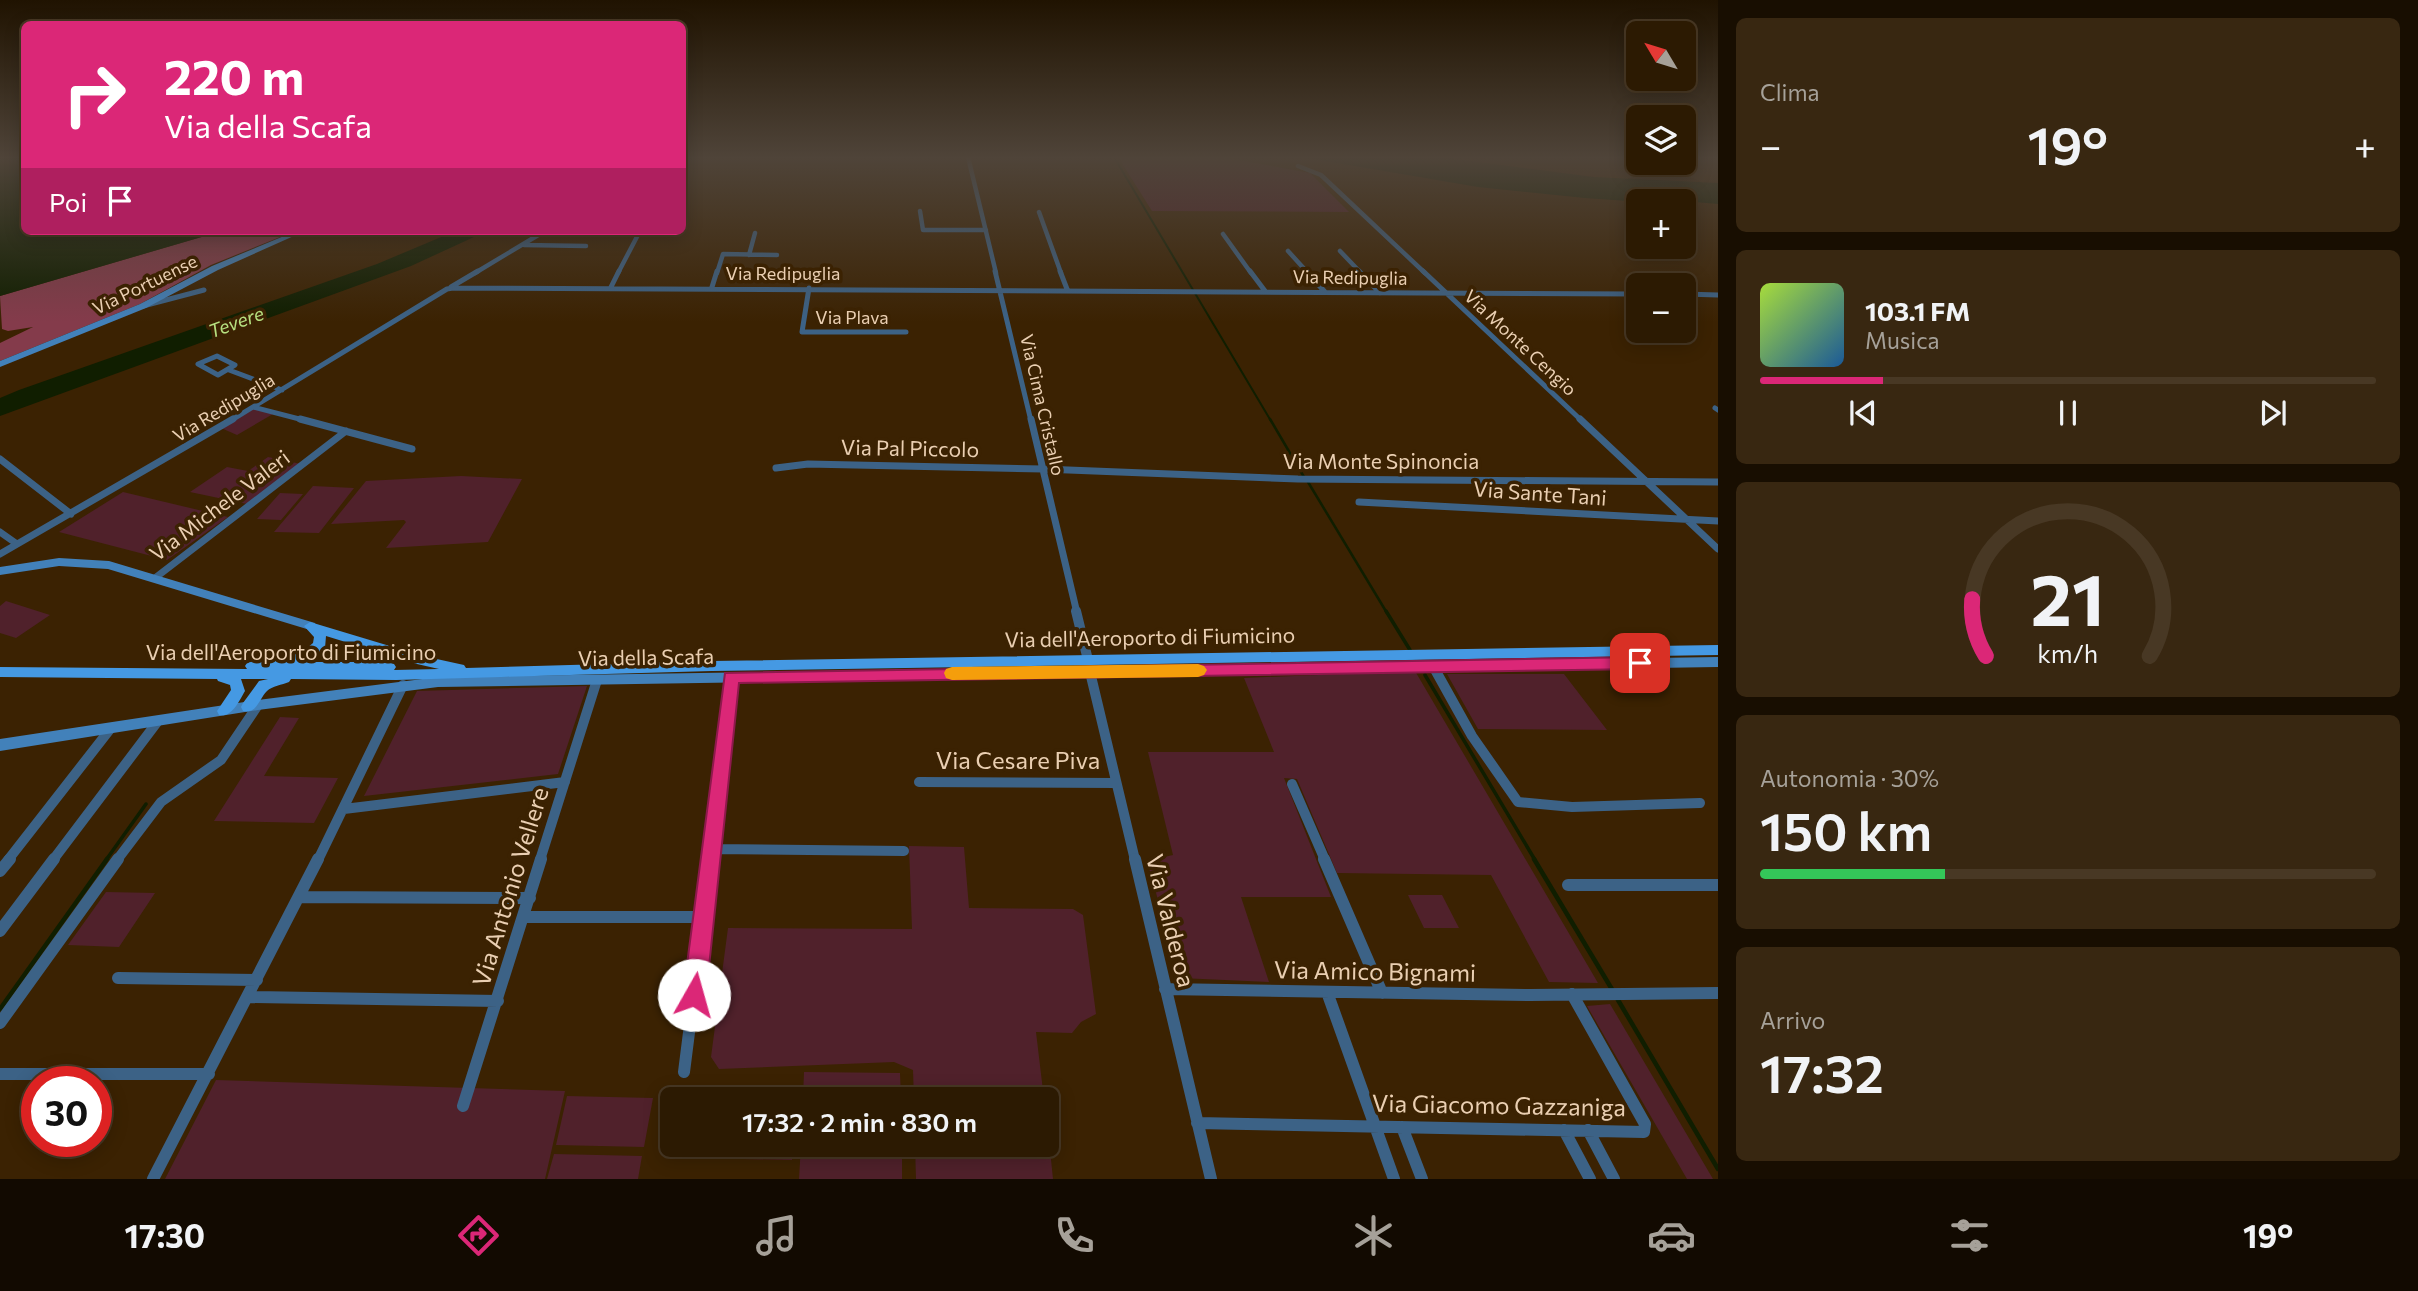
<!DOCTYPE html>
<html lang="it">
<head>
<meta charset="utf-8">
<style>
	:root { --surface:#2c1a02; --page:#382711; --text:#f1f3f6; --muted:#a6a199; --line:#483824; --accent:#db2777 }
	body { margin:0; font-family:Commissioner,sans-serif; background:var(--page); color:var(--text); height:100vh; display:flex; flex-direction:column; font-size:26px; white-space:nowrap }
	* { box-sizing:border-box; margin:0 }
	p { font-size:23px; color:var(--muted) }
	.icon { flex:none; width:38px; height:38px; fill:none; stroke:currentColor; stroke-width:2; stroke-linecap:round; stroke-linejoin:round }
	.map { position:relative; flex:1; overflow:hidden }
	.panel { display:flex; flex-direction:column; gap:18px; padding:18px; background:#180e01; width:700px }
	.panel>* { flex:none }
	.hud { position:absolute; left:21px; top:21px; width:665px; height:214px; border-radius:10px; box-shadow:0 4px 18px #0003,0 0 0 2px var(--line); background:#db2777; color:#fff; overflow:hidden }
	.needle { width:46px; rotate:308deg }
	.controls { position:absolute; left:1626px; top:21px; display:grid; gap:14px }
	.controls a { display:grid; place-items:center; width:70px; height:70px; border-radius:10px; background:var(--surface); box-shadow:0 4px 18px #0003,0 0 0 2px var(--line); font-size:35px }
	.speed { position:absolute; left:21px; top:1066px; display:flex; gap:14px; font-size:35px; font-weight:700; text-align:center }
	.speed>* { display:grid; place-content:center; width:91px; height:91px; border-radius:50%; background:var(--surface); box-shadow:0 4px 18px #0003,0 0 0 2px var(--line); line-height:1 }
	.speed .limit { border:10px solid #d22; background:#fff; color:#111 }
	.pin { position:absolute; display:grid; place-items:center; width:60px; height:60px; color:#fff; margin:-30px; border-radius:14px; box-shadow:0 4px 10px #0006 }
	.me { position:absolute; width:77px; margin:-38px; rotate:7deg; stroke-linejoin:round; filter:drop-shadow(0 0 5px #0008) }
	.turn { display:flex; align-items:center; gap:24px; height:147px; padding:0 28px; font-size:32px }
	.turn .icon { width:91px; height:91px; stroke-width:2.5 }
	.turn b { display:block; font-size:49px; line-height:60px }
	.then { display:flex; align-items:center; height:66px; padding:0 28px; background:#0003; gap:14px; font-size:26px }
	.big { font-size:52px; font-weight:600; line-height:1.1 }
	.panel .card { flex:1; display:flex; flex-direction:column; justify-content:center; gap:10px; min-width:0; padding:0 24px; border-radius:10px; background:var(--page) }
	.panel .dial { align-items:center; gap:0 }
	.dial svg { height:182px; overflow:visible; fill:none; stroke:var(--line); stroke-width:7; stroke-linecap:round; text-anchor:middle }
	.dial text { fill:var(--text); stroke:none }
	.song { display:flex; align-items:center; gap:21px }
	.cover { width:84px; height:84px; border-radius:10px; background:linear-gradient(135deg,hsl(80 70% 55%),hsl(210 70% 35%)) }
	.played { height:7px; border-radius:4px; background:linear-gradient(90deg,var(--accent) 20%,var(--line) 20%) }
	.keys { display:flex; justify-content:space-around; direction:ltr }
	.heat { display:flex; justify-content:space-between; align-items:center; font-size:38px; direction:ltr }
	.charge { height:10px; border-radius:5px; background:linear-gradient(90deg,#34c759 30%,var(--line) 0) }
	.trip { position:absolute; left:660px; top:1087px; width:399px; height:70px; border-radius:10px; background:var(--surface); box-shadow:0 4px 18px #0003,0 0 0 2px var(--line); font-weight:600; line-height:70px; text-align:center }
	.menu { display:flex; height:112px; justify-content:space-around; align-items:center; background:#120a01; color:var(--muted) }
	.menu .icon { width:49px; height:49px }
	.menu .selected { color:var(--accent) }
	.menu b { font-size:32px; color:var(--text) }
	main { display:flex; flex:1; min-height:0 }
	.map>svg:first-child { display:block }
	.green { fill:#50212b }
	.forest { fill:#843b4b }
	.water { fill:#101e00 }
	.lines { fill:none; stroke-linecap:round; stroke-linejoin:round }
	.stream-far3 { stroke:#101e00; stroke-width:2 }
	.stream-far2 { stroke:#101e00; stroke-width:2.5 }
	.stream-far1 { stroke:#101e00; stroke-width:3.5 }
	.stream { stroke:#101e00; stroke-width:4.5 }
	.street-far4 { stroke:#3c6286; stroke-width:4.5 }
	.street-far3 { stroke:#3c6286; stroke-width:5 }
	.street-far2 { stroke:#3c6286; stroke-width:7 }
	.street-far1 { stroke:#3c6286; stroke-width:10 }
	.street { stroke:#3c6286; stroke-width:12 }
	.secondary { fill:#4281ba; fill-rule:evenodd }
	.primary { fill:#4599e3; fill-rule:evenodd }
	.route { fill:#db2777; stroke:#8e194d; stroke-width:2 }
	.slow { fill:#f59e0b }
	.labels { text-anchor:middle; stroke-width:7; stroke-linejoin:round; paint-order:stroke }
	.far-street-label { font-size:18px; fill:#eacfb2; stroke:#3b2202 }
	.far-water-label { font-size:19px; font-style:italic; fill:#b7e181; stroke:#3b2202 }
	.street-label { font-size:21px; fill:#eacfb2; stroke:#3b2202 }
	.near-street-label { font-size:24px; fill:#eacfb2; stroke:#3b2202 }
</style>
</head>
<body>
<main>
<div class="map">
<svg width="1718" height="1179" viewBox="0 0 1718 1179">
	<rect width="100%" height="100%" fill="#3b2202"/>
	<path class="green" d="M1118,157H1222L1310,173L1349,212L1152,211Z
		M254,409L273,414L237,435L221,428Z
		M268,457L301,464L247,504L190,492L227,467L248,471Z
		M461,476L522,479L488,542L386,548L406,522L404,520L331,524L366,481Z
		M313,486L354,488L319,533L274,532Z
		M123,492L228,517L167,560L59,532Z
		M280,493L303,494L281,520L257,519Z
		M6,601L50,615L16,638L0,633V606Z
		M1415,671L1598,983L1549,982L1491,875L1337,873L1297,779L1284,778L1331,897H1241L1269,982L1180,978L1147,861L1173,855L1148,752H1274L1244,678Z
		M1447,674H1564L1607,730L1478,729Z
		M587,686L558,774L364,796L417,691Z
		M280,717L299,718L264,776L338,778L314,823L214,821Z
		M909,846L964,847L969,908L1073,909L1083,915L1096,1014L1081,1022L1072,1033L1036,1032L1044,1099H914L913,1070L894,1062L719,1069L711,1057L728,928L912,929Z
		M106,892L155,893L119,947L68,945Z
		M1408,895H1442L1459,928H1424Z
		M1610,1004L1713,1179H1687L1587,1006Z
		M804,1072L900,1073L901,1099H803Z
		M216,1080L565,1091L545,1179H165Z
		M567,1096L653,1098L644,1147L556,1145Z
		M1047,1121L1053,1179H916L915,1145L1046,1144Z
		M700,1145H793L792,1160L699,1158Z
		M801,1145H902V1179H799Z
		M554,1154L642,1156L638,1179H547Z"/>
	<path class="forest" d="M222,231H295L211,265L140,304L0,361V343L33,327L8,331L2,329L0,296Z"/>
	<path class="water" d="M0,157H24V231H222L0,296Z
		M1302,157H1439L1594,177L1718,183V204L1650,198L1628,201L1585,198L1478,187Z
		M423,231H487L411,266L0,416V398L19,390L377,264L446,235Z"/>
	<g class="lines">
		<path class="stream-far3" d="M1114,157L1271,421"/>
		<path class="stream-far2" d="M1270,419L1304,477
			M1308,482L1387,613"/>
		<path class="stream-far1" d="M1386,611L1410,650
			M1425,675L1535,860
			M106,860L146,804"/>
		<path class="stream" d="M1534,859L1613,991
			M1618,1000L1718,1169
			M0,1009L107,859"/>
		<path class="street-far4" d="M968,157L996,273
			M1298,166L1321,175L1425,273
			M920,211L923,230H986
			M1039,212L1061,273
			M1223,234L1251,273
			M524,245L586,246
			M1288,251L1308,273
			M1340,251L1361,273
			M749,255L755,233
			M475,273L545,231
			M618,273L640,231
			M717,273L723,254L777,255"/>
		<path class="street-far3" d="M995,271L1031,421
			M1060,271L1067,289
			M1250,271L1265,291
			M1306,271L1325,292
			M1359,271L1380,293
			M1423,271L1582,421
			M451,287L478,271
			M611,287L619,271
			M712,287L717,271
			M809,288L802,332H906
			M1684,294L1718,295
			M143,306L204,290
			M217,356L235,365L218,375L198,364Z
			M229,370L282,390
			M253,407L307,421
			M1715,408L1718,410
			M230,421L447,289L453,288L1638,294"/>
		<path class="street-far2" d="M300,419L412,449
			M1031,419L1077,613
			M1580,419L1718,549
			M0,459L71,514
			M776,468L808,464L1043,469L1298,479L1718,482
			M1359,502L1718,521
			M0,532L17,544
			M0,554L233,419
			M155,578L346,431"/>
		<path class="street-far1" d="M1076,611L1088,660
			M1433,666L1472,736L1518,802L1572,807L1700,803
			M1090,672L1135,860
			M919,782L1116,783
			M1292,784L1325,860
			M344,809L565,782
			M712,849L904,851
			M8,860L111,728
			M53,860L158,721
			M117,860L161,802L221,760L258,705
			M318,860L403,685
			M540,860L597,680
			M711,860L731,677"/>
		<path class="street" d="M1135,859L1211,1179
			M1324,859L1382,993
			M0,871L10,859
			M1568,885H1718
			M299,897L530,898
			M523,917H705
			M0,931L54,859
			M118,978L257,980
			M1165,989L1530,995L1718,993
			M1327,992L1394,1179
			M248,997L498,1001
			M0,1023L118,859
			M684,1072L711,859
			M0,1074H209
			M463,1106L541,859
			M1197,1123L1644,1132L1645,1124L1572,994
			M1402,1127L1422,1179
			M1564,1130L1590,1179
			M1588,1130L1614,1179
			M153,1179L318,859"/>
		<path class="secondary" d="M296,231H305L218,270L146,308L0,367V361L140,304L212,266Z
			M59,558L109,561L315,623L316,626L310,630L108,569L59,566L0,575V567Z
			M1718,657V667L438,687L258,710L0,751V739L258,700L438,677Z"/>
		<path class="primary" d="M310,622L423,656L464,665L466,668L712,661L1718,645V655L712,671L396,680L291,679L289,682C282,685 272,686 267,691C259,699 257,714 243,711L241,707L243,703L259,681L268,679H241L245,691C239,701 232,718 219,715L217,711L231,690L230,685L218,681L217,679L0,677V667L247,669L245,666L247,663C271,656 294,661 313,643L314,637L304,626ZM326,636L417,664L439,669L394,670L396,667L394,664L389,662H304L325,648Z"/>
	</g>
	<linearGradient id="sky" x2="0" y2="1"><stop stop-color="#201301"/><stop offset="0.49" stop-color="#4f4439"/><stop offset="1" stop-color="#4f4439" stop-opacity="0"/></linearGradient>
	<rect width="1718" height="322" fill="url(#sky)"/>
	<path class="route" d="M1640,657L1649,663L1640,669L739,683L706,995L703,1003L694,1006L686,1003L683,995L725,673Z"/>
	<path class="slow" d="M1198,664L1204,666L1207,670L1204,675L1198,677L952,680L946,678L944,673L946,669L952,667Z"/>
	<g class="labels">
		<g class="far-street-label">
			<text x="783" y="280">Via Redipuglia</text>
			<text transform="translate(1350 278) rotate(1)" y="6">Via Redipuglia</text>
			<text transform="translate(145 285) rotate(-26)" y="6">Via Portuense</text>
			<text x="852" y="324">Via Plava</text>
			<text transform="translate(1520 343) rotate(43)" y="6">Via Monte Cengio</text>
			<text transform="translate(1042 405) rotate(77)" y="6">Via Cima Cristallo</text>
			<text transform="translate(224 408) rotate(-31)" y="6">Via Redipuglia</text>
		</g>
		<g class="far-water-label">
			<text transform="translate(236 322) rotate(-20)" y="7">Tevere</text>
		</g>
		<g class="street-label">
			<text transform="translate(910 449) rotate(1)" y="7">Via Pal Piccolo</text>
			<text x="1381" y="469">Via Monte Spinoncia</text>
			<text transform="translate(1540 494) rotate(4)" y="7">Via Sante Tani</text>
			<text transform="translate(220 506) rotate(-37)" y="7">Via Michele Valeri</text>
			<text transform="translate(1150 638) rotate(-1)" y="7">Via dell'Aeroporto di Fiumicino</text>
			<text x="291" y="660">Via dell'Aeroporto di Fiumicino</text>
			<text transform="translate(646 658) rotate(-1)" y="7">Via della Scafa</text>
		</g>
		<g class="near-street-label">
			<text x="1018" y="769">Via Cesare Piva</text>
			<text transform="translate(511 887) rotate(-73)" y="8">Via Antonio Vellere</text>
			<text transform="translate(1170 921) rotate(76)" y="8">Via Valderoa</text>
			<text transform="translate(1375 972) rotate(1)" y="8">Via Amico Bignami</text>
			<text transform="translate(1499 1106) rotate(1)" y="8">Via Giacomo Gazzaniga</text>
		</g>
	</g>
</svg>
<div class="controls">
<a><svg class="needle" viewBox="-14 -14 28 28"><path d="M0-13l5 13h-10z" fill="#e53935"/><path d="M0 13l5-13h-10z" fill="#a6a199"/></svg></a>
<a><svg class="icon" aria-label="layers" viewBox="0 0 24 24"><path d="M12 4l9 5-9 5-9-5zM3 14l9 5 9-5"/></svg></a>
<a>+</a>
<a>−</a>
</div>
<div class="speed"><div class="limit">30</div></div>
<div class="pin" style="left:1640px;top:663px;background:#d93025"><svg class="icon" aria-label="arrive" viewBox="0 0 24 24"><path d="M6 21V4h12l-3 4 3 4H6"/></svg></div>
<svg class="me" style="left:694px;top:995px" viewBox="-20 -20 40 40"><circle r="19" fill="#fff"/><path d="M0-13L10 11 0 6-10 11z" fill="#db2777"/></svg>
<div class="trip">17:32 · 2 min · 830 m</div>
<div class="hud">
<div class="turn"><svg class="icon" aria-label="right" viewBox="0 0 24 24"><path d="M7 20v-9h11M14 6l5 5-5 5"/></svg><div><b>220 m</b>Via della Scafa</div></div>
<div class="then">Poi<svg class="icon" aria-label="arrive" viewBox="0 0 24 24"><path d="M6 21V4h12l-3 4 3 4H6"/></svg></div>
</div>
</div>
<section class="panel">
<div class="card"><p>Clima</p>
<div class="heat"><a>−</a><b class="big">19°</b><a>+</a></div>
</div>
<div class="card">
<div class="song"><i class="cover"></i><div><b>103.1 FM</b><p>Musica</p></div></div>
<div class="played"></div>
<div class="keys"><svg class="icon" aria-label="previous" viewBox="0 0 24 24"><path d="M18 5L8 12l10 7zM5 5v14"/></svg><svg class="icon" aria-label="pause" viewBox="0 0 24 24"><path d="M8 5v14M16 5v14"/></svg><svg class="icon" aria-label="next" viewBox="0 0 24 24"><path d="M6 5l10 7-10 7zM19 5v14"/></svg></div>
</div>
<div class="card dial"><svg viewBox="0 0 100 80">
<path d="M14 69A42 42 0 1 1 86 69"/>
<path d="M14 69A42 42 0 0 1 8 44" stroke="#db2777"/>
<text x="50" y="56" font-size="32" font-weight="700">21</text>
<text x="50" y="72" font-size="11">km/h</text>
</svg></div>
<div class="card"><p>Autonomia · 30%</p><b class="big">150 km</b><div class="charge"></div></div>
<div class="card"><p>Arrivo</p><b class="big">17:32</b></div>
</section>
</main>
<nav class="menu">
<b>17:30</b>
<svg class="icon selected" aria-label="directions" viewBox="0 0 24 24"><path d="M12 3l9 9-9 9-9-9zM9 14v-3h6M13 9l2 2-2 2"/></svg>
<svg class="icon" aria-label="music" viewBox="0 0 24 24"><path d="M9 18V5l10-2v13"/><circle cx="6" cy="18" r="3"/><circle cx="16" cy="16" r="3"/></svg>
<svg class="icon" aria-label="phone" viewBox="0 0 24 24"><path d="M5 4h4l2 5-3 2q2 4 5 5l2-3 5 2v4C11 20 4 13 5 4z"/></svg>
<svg class="icon" aria-label="climate" viewBox="0 0 24 24"><path d="M12 3v18M4 7l16 10M4 17L20 7"/></svg>
<svg class="icon" aria-label="car" viewBox="0 0 24 24"><path d="M5 17H2v-5l4-1 3-4h7l3 4 3 1v5h-3M9 17h6M6 11h13"/><circle cx="7" cy="17" r="2"/><circle cx="17" cy="17" r="2"/></svg>
<svg class="icon" aria-label="filters" viewBox="0 0 24 24"><path d="M4 7h16M4 17h16"/><circle cx="9" cy="7" r="2"/><circle cx="15" cy="17" r="2"/></svg>
<b>19°</b>
</nav>
</body>
</html>
